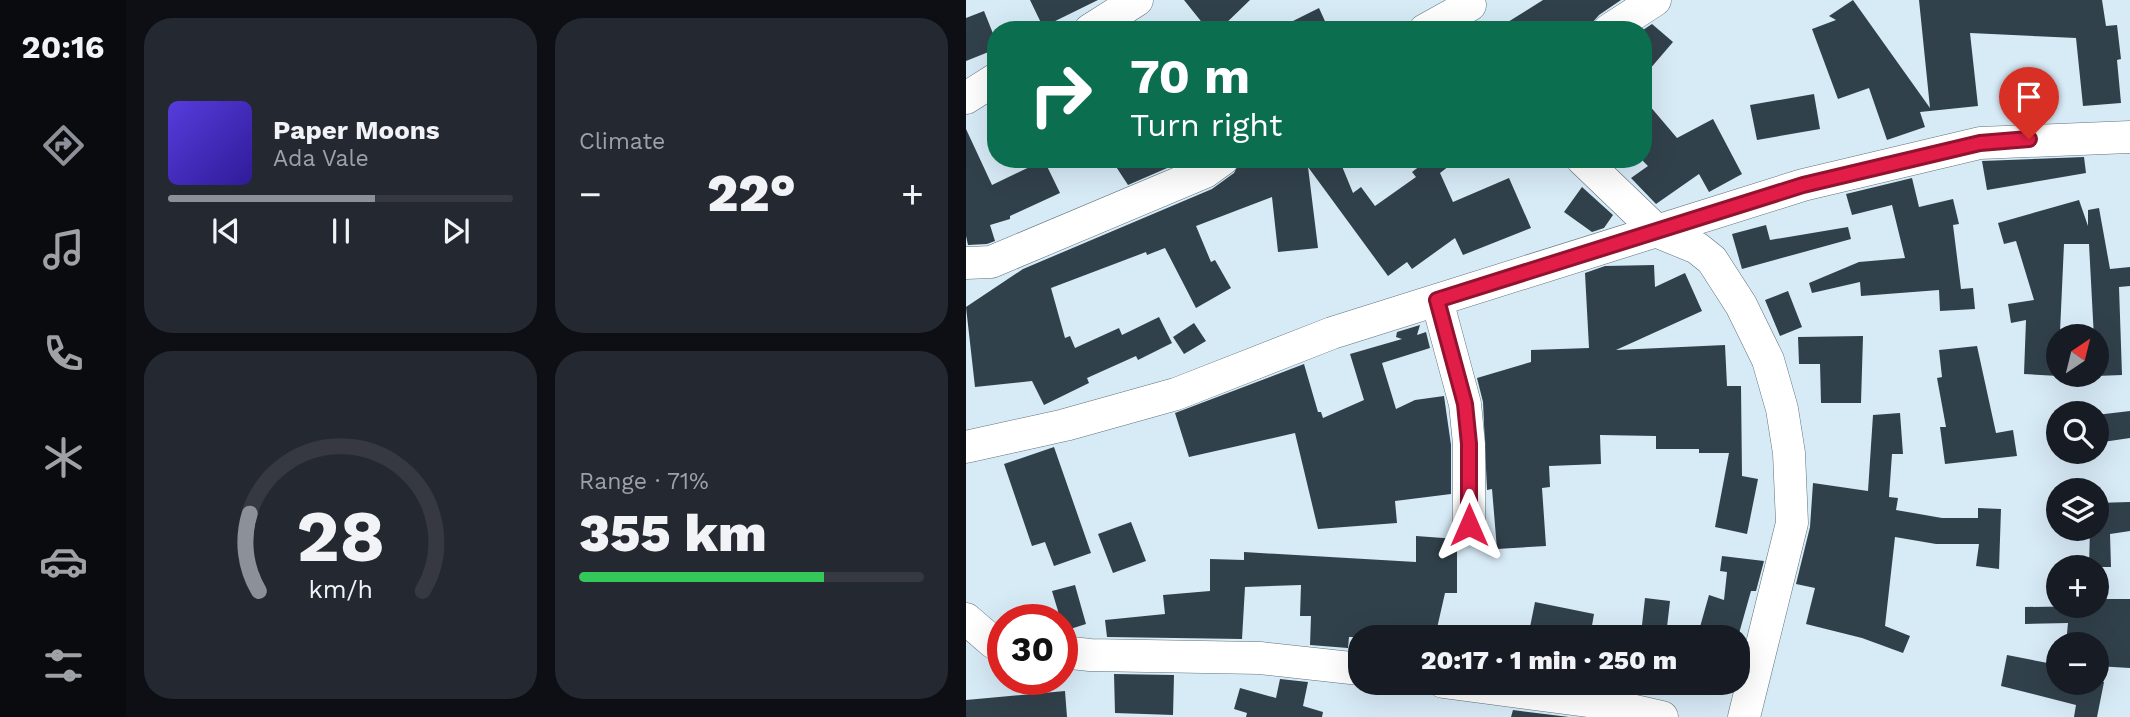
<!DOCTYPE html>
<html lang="en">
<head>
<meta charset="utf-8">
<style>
	:root { --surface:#171b24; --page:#242831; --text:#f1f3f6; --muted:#9ea1a6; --line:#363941; --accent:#8c9099 }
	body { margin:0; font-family:"Work Sans",sans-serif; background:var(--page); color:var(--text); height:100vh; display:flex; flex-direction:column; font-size:26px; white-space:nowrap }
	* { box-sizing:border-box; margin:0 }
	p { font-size:23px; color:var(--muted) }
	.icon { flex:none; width:38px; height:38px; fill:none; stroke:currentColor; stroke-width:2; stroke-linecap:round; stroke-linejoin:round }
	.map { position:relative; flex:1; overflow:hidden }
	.details { display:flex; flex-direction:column; gap:18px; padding:18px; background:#0d0f14; width:840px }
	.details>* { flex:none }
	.banner { position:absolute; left:21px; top:21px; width:665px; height:147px; border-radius:28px; box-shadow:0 7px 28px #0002; background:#0b6e4f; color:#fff; overflow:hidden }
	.needle { width:46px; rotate:35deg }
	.controls { position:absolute; left:1080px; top:324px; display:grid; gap:14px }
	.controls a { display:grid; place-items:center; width:63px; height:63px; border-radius:50%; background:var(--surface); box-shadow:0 7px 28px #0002; font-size:35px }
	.speed { position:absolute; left:21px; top:604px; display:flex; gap:14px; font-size:35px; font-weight:700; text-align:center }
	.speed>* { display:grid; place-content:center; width:91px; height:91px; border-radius:50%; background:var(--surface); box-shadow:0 7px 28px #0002; line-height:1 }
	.speed .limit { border:10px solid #d22; background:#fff; color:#111 }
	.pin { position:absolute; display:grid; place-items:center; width:60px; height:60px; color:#fff; margin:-72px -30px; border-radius:50% 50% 50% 0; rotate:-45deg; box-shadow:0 0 7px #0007 }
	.pin .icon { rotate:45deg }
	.me { position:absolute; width:77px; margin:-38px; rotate:0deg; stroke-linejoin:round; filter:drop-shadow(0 0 5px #0008) }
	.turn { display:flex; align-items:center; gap:24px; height:147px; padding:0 28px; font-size:32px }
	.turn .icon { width:91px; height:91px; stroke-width:2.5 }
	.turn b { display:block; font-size:49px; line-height:60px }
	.big { font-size:52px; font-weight:800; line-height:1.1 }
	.details .widget { flex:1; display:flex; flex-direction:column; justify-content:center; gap:10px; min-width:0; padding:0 24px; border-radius:28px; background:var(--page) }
	.details .dial { align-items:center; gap:0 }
	.dial svg { height:182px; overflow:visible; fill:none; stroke:var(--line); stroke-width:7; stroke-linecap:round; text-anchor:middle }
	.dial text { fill:var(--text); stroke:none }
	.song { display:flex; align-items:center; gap:21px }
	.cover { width:84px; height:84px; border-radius:10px; background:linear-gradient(135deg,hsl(250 70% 55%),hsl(250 70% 35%)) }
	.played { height:7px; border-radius:4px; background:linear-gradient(90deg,var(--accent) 60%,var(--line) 60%) }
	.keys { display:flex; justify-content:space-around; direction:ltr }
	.heat { display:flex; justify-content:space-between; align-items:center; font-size:38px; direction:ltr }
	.charge { height:10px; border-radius:5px; background:linear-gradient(90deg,#34c759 71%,var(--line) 0) }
	.details .tiles { flex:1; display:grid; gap:18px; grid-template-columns:repeat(2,1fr) }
	.trip { position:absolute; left:382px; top:625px; width:402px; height:70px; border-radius:28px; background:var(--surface); box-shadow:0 7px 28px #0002; font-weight:800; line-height:70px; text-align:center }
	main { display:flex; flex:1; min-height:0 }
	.tabs { display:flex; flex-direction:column; width:126px; justify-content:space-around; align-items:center; background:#090b0e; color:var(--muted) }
	.tabs .icon { width:49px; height:49px }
	.tabs .current { color:var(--accent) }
	.tabs b { font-size:32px; color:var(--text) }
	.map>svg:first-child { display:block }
	.building { fill:#31414b }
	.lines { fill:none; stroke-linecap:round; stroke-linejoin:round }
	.minor-casing { stroke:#5f717b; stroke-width:33 }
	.minor { stroke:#fff; stroke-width:32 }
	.route-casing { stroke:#92132f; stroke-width:18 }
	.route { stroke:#e11d48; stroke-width:12 }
</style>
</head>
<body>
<main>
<nav class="tabs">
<b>20:16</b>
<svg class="icon current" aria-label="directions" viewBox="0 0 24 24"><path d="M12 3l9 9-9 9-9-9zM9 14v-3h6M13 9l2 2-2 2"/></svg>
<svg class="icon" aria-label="music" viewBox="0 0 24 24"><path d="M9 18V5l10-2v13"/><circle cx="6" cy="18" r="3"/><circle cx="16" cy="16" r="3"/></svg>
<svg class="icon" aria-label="phone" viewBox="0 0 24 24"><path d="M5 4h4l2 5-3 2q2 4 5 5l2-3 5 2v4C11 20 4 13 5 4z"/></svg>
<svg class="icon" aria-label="climate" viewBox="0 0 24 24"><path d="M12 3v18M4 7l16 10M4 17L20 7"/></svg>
<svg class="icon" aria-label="car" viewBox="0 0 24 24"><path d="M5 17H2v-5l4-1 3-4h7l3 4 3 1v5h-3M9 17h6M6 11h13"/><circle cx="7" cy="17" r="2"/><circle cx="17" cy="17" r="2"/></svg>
<svg class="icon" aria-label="filters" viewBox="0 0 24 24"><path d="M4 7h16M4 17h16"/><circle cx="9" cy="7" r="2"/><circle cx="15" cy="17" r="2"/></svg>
</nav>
<section class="details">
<div class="tiles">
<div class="widget">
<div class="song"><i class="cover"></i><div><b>Paper Moons</b><p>Ada Vale</p></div></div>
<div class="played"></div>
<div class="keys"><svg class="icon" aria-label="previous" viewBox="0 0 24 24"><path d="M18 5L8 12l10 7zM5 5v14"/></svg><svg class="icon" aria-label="pause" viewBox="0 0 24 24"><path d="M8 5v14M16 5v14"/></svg><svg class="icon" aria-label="next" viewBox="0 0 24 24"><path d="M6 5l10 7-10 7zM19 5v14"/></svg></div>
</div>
<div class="widget"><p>Climate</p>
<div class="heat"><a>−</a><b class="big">22°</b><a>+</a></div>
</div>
<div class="widget dial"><svg viewBox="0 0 100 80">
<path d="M14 69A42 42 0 1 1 86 69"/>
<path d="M14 69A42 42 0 0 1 10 35" stroke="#8c9099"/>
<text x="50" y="56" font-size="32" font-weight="700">28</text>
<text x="50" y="72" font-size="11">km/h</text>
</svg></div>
<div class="widget"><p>Range · 71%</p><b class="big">355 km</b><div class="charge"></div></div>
</div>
</section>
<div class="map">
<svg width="1164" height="717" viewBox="0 0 1164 717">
	<rect width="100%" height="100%" fill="#d7ebf7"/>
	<path class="building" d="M64,0H132L77,27Z
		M218,0H284L253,30H242Z
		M577,0H655L633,15L620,30H529Z
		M887,0L964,108L953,0H1136L1140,26L1151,25L1155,59L1151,60L1155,103L1117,106L1110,38L1004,33L1012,106L954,112L959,127L921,140L903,88L872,99L846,29L870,20L863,16Z
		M353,8L363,30H309Z
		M18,11L30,41V49L0,61V18Z
		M686,24L707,42L677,77V30Z
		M848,94L854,129L791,140L784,105Z
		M677,98L711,138L747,119L776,174L743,192L733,174L690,204L665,178L682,166L677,161Z
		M0,129L26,185L78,160L94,193L44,216V219L24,225L29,241L21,244L2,245L0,236Z
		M1118,157L1120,173L1021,190L1016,161Z
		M145,159H222L162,185Z
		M275,159H373L387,193L395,187L409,206L450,177L446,172L463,159H492L474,173L487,202L543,178L565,228L497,255L489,238L446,269L441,262L422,276L342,167L352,248L312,252L306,197L230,226L245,262L249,260L265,288L230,308L199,248L181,255L180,252L85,288L99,338L104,336L109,348L153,328L156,335L193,317L206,343L172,360L170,356L121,378L123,383L78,405L66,381L9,387L0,307L57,269L246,189L268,173Z
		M946,178L953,207L987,199L993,224L987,225L995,289L1007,288L1009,309L974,311L973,290L895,296L894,282L846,293L843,283L893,262L939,258L926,205L886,215L880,194Z
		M616,187L647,215L638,228L626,232L598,212Z
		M1113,200L1122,226V210L1133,208L1144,269L1164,267V286L1153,287L1156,375L1130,376L1123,244H1098L1092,376L1058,374L1060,320L1045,323L1042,304L1068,300L1050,241L1038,244L1032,223Z
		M800,225L804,240L882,227L885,239L776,269L766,234Z
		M688,265L689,287L719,273L736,311L650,350L759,345L761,386H775L776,476L792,479L781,534L749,527L763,453H733V449H690V436L634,435L635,464L583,466L584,487L576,488L580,546L531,549L526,489L521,490L517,402L511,378L565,362V350L623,348L619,273L639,266Z
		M822,291L836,327L814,336L799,300Z
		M228,323L240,341L218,354L207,337Z
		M454,325L451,335L460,332L464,348L416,363L430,409L449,400L478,396L485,445V494L429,501L431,523L352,529L329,433L223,457L209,413L338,364L352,412H355L357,418L398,400L384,354L436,339L430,337L431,332Z
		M897,336L895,403H855L854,364H833L832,337Z
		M1011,346L1030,433L1047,430L1051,456L979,464L974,427H980L971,378L976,377L973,350Z
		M1164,411V438L1130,443V415Z
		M934,413L937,454H926L923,497L932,498L930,510L976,518H1012V508L1035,509L1033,569L1010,566L1013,544H970L929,537L919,626L944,636L937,653L896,638L840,624L849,588L830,584L844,527L847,483L902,491L907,415Z
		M88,447L125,553L88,566L79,542L66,546L38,464Z
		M1164,502V531L1144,534L1145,567H1123L1124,528H1130V503Z
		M165,522L180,561L147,573L132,534Z
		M450,536L491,539V593H479L469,637H383L382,648L344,645L345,616H334L335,585L279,587L276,639L141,637L139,620L199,614L197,595L244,591V559L278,560V552L450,562Z
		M756,556L798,561L790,591H785L772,637L732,634L743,595L758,600L761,572L754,571Z
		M109,585L120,624L98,631L86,591Z
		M679,598L704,601L701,627L676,625Z
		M1130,599H1164V668L1130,666V644H1100L1102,623L1059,624V607L1130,606Z
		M569,602L628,614L624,637H562Z
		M1041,655L1092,665V682H1138L1131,717H1108L1110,705L1035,686Z
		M148,674L208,675L207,715L149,713Z
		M314,679L342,682L337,706L357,712L356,717H280L281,713L268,709L274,688L310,698Z
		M99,691L101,717H0V700Z
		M547,710L603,717H545Z"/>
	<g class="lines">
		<g class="minor-casing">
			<path id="minor" d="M124,30L171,0
				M459,30L504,5
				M643,30L689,0
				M0,98L30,79
				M616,159L692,232L731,248L746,260L775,305L802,360L816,409L823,453L826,523L778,717
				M0,263L25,262L239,172L257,159
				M471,300L499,404L503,444V525
				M0,447L99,425L210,394L366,333L837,185L1014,143L1164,137
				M0,619L28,643L37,644
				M96,652L124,655L294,658L394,669
				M477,682L630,702L696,717"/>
		</g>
		<use href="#minor" class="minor"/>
	</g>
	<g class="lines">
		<g class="route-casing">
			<path id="route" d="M503,525V444L499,404L471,300L837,185L1014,143L1063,139"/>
		</g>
		<use href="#route" class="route"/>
	</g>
</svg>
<div class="controls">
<a><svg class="needle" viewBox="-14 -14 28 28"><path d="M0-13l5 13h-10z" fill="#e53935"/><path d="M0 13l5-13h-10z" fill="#9ea1a6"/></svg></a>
<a><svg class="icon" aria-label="search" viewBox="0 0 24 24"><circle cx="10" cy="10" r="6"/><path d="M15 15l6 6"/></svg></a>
<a><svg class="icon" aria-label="layers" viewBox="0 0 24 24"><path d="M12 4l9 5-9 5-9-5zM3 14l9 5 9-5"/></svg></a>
<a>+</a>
<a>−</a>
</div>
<div class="speed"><div class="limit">30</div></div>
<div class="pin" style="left:1063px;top:139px;background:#d93025"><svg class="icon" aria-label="arrive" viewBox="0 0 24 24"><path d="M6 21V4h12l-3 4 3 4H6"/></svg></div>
<svg class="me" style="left:503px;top:525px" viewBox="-20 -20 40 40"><path d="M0-17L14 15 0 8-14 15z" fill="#e11d48" stroke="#fff" stroke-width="4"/></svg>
<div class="trip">20:17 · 1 min · 250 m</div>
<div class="banner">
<div class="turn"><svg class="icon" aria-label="right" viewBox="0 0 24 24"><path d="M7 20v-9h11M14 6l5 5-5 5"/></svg><div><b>70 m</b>Turn right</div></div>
</div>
</div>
</main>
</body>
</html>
